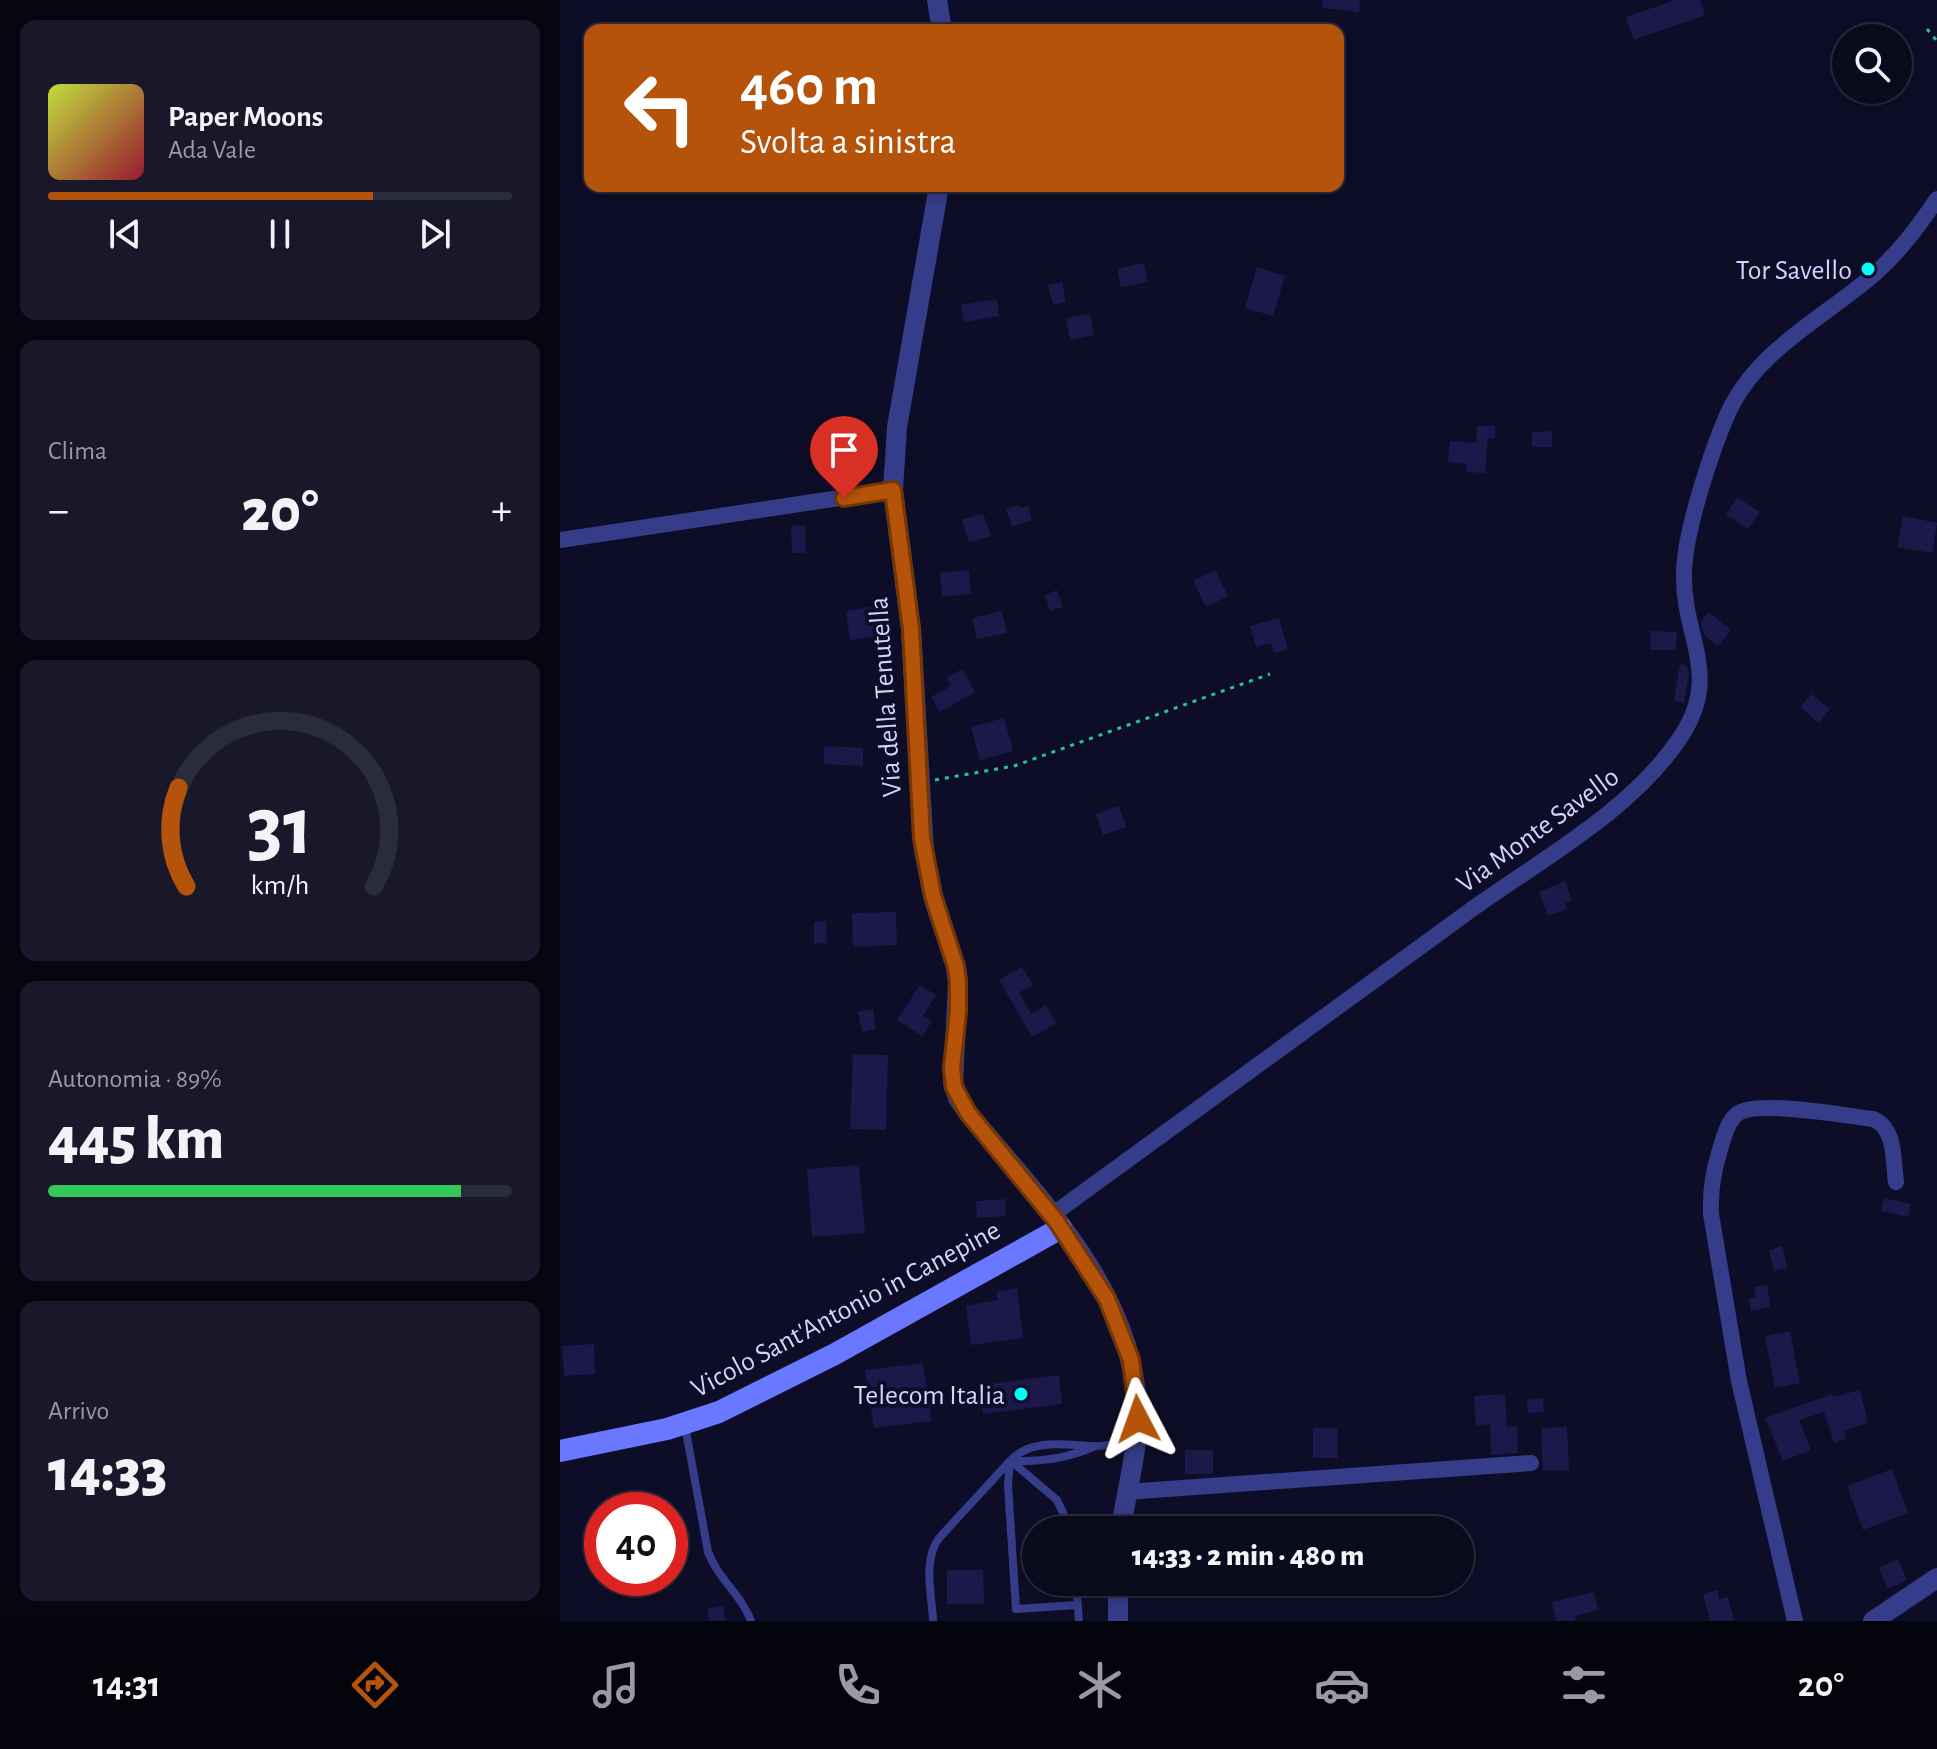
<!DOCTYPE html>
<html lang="it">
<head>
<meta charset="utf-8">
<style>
	:root { --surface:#0a0a1d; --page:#18182a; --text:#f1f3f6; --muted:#999aa4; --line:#2a2b3b; --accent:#b45309 }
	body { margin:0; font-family:"Alegreya Sans",sans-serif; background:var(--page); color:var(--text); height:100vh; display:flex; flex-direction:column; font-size:30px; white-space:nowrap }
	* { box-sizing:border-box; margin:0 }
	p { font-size:26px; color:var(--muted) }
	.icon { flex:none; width:44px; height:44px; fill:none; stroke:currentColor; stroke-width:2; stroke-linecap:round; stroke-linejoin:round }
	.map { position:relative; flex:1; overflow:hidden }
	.sheet { display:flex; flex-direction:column; gap:20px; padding:20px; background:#060610; width:560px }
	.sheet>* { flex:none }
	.banner { position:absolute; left:24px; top:24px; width:760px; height:168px; border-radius:16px; box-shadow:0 4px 12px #0003,0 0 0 2px var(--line); background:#b45309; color:#fff; overflow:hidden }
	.buttons { position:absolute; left:1272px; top:24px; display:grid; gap:16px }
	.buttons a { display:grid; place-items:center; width:80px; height:80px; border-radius:50%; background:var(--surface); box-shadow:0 4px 12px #0003,0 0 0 2px var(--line); font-size:40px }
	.speed { position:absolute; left:24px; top:1492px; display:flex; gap:16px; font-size:40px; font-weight:700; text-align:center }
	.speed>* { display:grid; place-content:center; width:104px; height:104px; border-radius:50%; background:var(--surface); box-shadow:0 4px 12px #0003,0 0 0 2px var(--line); line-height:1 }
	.speed .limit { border:12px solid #d22; background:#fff; color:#111 }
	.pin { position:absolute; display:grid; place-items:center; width:68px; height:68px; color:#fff; margin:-82px -34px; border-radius:50% 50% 50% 0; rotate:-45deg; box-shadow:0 0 8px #0007 }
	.pin .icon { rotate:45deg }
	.me { position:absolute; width:88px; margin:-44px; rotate:356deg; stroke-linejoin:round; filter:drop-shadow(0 0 6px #0008) }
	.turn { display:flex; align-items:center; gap:28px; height:168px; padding:0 24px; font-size:36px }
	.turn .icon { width:104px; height:104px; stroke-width:2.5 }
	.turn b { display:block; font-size:56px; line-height:68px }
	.big { font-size:60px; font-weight:800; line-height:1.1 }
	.sheet .widget { flex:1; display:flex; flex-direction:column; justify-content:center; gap:12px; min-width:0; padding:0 28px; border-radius:16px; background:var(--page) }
	.sheet .dial { align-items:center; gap:0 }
	.dial svg { height:208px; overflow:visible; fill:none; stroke:var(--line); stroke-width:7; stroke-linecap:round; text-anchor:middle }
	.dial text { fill:var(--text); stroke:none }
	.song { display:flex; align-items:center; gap:24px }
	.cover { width:96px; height:96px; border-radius:12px; background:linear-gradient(135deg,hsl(70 70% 55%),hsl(350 70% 35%)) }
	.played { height:8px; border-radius:4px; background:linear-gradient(90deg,var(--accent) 70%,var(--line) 70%) }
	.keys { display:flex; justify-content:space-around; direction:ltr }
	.heat { display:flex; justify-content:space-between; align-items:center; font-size:44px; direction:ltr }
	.charge { height:12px; border-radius:6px; background:linear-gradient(90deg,#34c759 89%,var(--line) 0) }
	.trip { position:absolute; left:462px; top:1516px; width:452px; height:80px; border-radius:40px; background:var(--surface); box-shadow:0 4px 12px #0003,0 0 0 2px var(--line); font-weight:800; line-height:80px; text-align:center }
	.tabs { display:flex; height:128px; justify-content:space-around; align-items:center; background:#04040c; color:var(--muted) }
	.tabs .icon { width:56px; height:56px }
	.tabs .selected { color:var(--accent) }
	.tabs b { font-size:36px; color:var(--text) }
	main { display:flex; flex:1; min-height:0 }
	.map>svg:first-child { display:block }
	.building { fill:#1c1849 }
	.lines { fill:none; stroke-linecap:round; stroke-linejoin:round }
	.path { stroke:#26c0a4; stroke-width:3; stroke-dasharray:4 6; stroke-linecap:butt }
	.service { stroke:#353c89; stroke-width:8 }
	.minor { stroke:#353c89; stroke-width:16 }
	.tertiary { stroke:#353c89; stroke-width:20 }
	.secondary { stroke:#6a78ff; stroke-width:22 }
	.route-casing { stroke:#753606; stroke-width:20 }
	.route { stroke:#b45309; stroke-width:14 }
	.poi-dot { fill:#00fef9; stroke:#0e0d27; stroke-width:3 }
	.labels { text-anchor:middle; stroke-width:8; stroke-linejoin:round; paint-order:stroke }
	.poi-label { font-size:28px; fill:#d3d3ff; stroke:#0e0d27; text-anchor:end }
	.street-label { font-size:28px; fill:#d3d3ff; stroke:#0e0d27 }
</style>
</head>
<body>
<main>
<section class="sheet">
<div class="widget">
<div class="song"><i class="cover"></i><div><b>Paper Moons</b><p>Ada Vale</p></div></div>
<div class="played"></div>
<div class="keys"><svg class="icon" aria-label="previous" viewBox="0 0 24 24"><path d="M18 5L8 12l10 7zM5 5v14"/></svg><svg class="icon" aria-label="pause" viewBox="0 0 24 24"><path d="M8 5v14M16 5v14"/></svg><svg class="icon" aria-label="next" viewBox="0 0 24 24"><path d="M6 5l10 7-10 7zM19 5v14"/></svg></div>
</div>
<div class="widget"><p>Clima</p>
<div class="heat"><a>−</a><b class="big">20°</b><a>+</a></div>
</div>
<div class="widget dial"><svg viewBox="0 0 100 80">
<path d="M14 69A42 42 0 1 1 86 69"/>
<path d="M14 69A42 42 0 0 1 11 31" stroke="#b45309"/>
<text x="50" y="56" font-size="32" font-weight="700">31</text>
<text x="50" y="72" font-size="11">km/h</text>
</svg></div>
<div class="widget"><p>Autonomia · 89%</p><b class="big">445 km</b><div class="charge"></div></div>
<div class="widget"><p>Arrivo</p><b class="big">14:33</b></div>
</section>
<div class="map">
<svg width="1377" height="1621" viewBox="0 0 1377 1621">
	<rect width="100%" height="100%" fill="#0e0d27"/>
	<path class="building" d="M763,0H800L799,12L762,8Z
		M1115,0H1140L1145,15L1074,40L1066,17Z
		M584,263L588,282L561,287L557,269Z
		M697,267L725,276L713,316L685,308Z
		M502,282L506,302L493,305L488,285Z
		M437,299L439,316L404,322L401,305Z
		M530,314L534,335L510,340L506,318Z
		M917,426H935V438H928L925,473L906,472L907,464L888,462L890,441L916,443Z
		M992,431V447H972V432Z
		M1177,497L1200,512L1188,529L1166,515Z
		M460,505L461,508L468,506L472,520L452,527L446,509Z
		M423,513L431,536L409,543L402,520Z
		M1343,516L1377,523L1372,553L1337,547Z
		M245,525L246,553H232L231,526Z
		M409,570L411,594L382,597L380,573Z
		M655,570L668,596L646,607L633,581Z
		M497,590L503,607L490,611L485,595Z
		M316,606L320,626L313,627L314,636L290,640L286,611Z
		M442,611L447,633L417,639L412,618Z
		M1149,612L1171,630L1158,646L1144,635L1141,622Z
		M719,618L728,649L714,653L711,643L696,647L690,626Z
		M1091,631L1117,632L1116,650H1090Z
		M1120,664L1127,665L1129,675L1124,703L1114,701Z
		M402,669L415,692L380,712L371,697L391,686L387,678Z
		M1251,694L1270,709L1259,723L1240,707Z
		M444,718L453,751L420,760L411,727Z
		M264,746L303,748V766L264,764Z
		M559,806L566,827L543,835L536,814Z
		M1005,881L1012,900L1005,903L1007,909L988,916L979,892Z
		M336,912L337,945L293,947L292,913Z
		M266,921L267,943L254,944V922Z
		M462,967L473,985L459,993L471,1014L486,1005L496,1023L472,1037L439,980Z
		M360,985L376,995L363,1016L372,1021L362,1036L337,1020Z
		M313,1009L316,1029L302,1032L298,1012Z
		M293,1054L328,1055L326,1130L290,1129Z
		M299,1165L305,1233L252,1237L247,1169Z
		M1324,1198L1351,1204L1348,1217L1321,1211Z
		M445,1199L446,1216L417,1218L416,1201Z
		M1222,1246L1228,1268L1214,1271L1209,1250Z
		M1207,1285L1211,1307L1191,1311L1189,1298L1196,1297L1194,1287Z
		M457,1288L463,1338L411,1345L406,1306L438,1300L436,1292Z
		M1230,1331L1240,1383L1215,1388L1205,1336Z
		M34,1344L35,1374L4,1376L2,1346Z
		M363,1363L372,1421L314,1428L305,1370Z
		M499,1375L502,1404L423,1414L419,1385Z
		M1300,1390L1308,1423L1284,1430L1286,1439L1274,1443L1264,1412L1239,1420L1251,1450L1223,1461L1205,1418L1272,1394L1273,1397Z
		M945,1394L947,1427H957L958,1453L931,1455L930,1424L916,1426L914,1396Z
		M983,1398L984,1412L968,1413L967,1400Z
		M1007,1427L1009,1470L983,1471L981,1428Z
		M753,1428H777L778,1458H753Z
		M625,1450H653V1474H625Z
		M1332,1469L1348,1513L1303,1530L1287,1486Z
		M1338,1559L1347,1580L1328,1589L1319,1568Z
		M387,1570H423L424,1604H387Z
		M664,1582H714L712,1595L663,1590Z
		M765,1582H797L796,1594L765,1593Z
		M1157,1590L1159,1599L1168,1597L1174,1621H1150L1143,1594Z
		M1034,1592L1038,1610L1015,1616L1016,1621H996L992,1602Z
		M163,1606L166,1621H149L147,1609Z"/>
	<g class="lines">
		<path class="path" d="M1367,29L1377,41
			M375,780L454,766L710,674"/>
		<path class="service" d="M125,1426L148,1552C158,1579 181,1594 191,1621
			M533,1447C508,1458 477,1462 450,1461C471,1438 505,1445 532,1446C543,1447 553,1444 564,1442
			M450,1461L448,1485L456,1609L517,1605
			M451,1461L497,1500L511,1530
			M516,1582L519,1621
			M373,1621C372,1595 362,1559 380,1537L450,1461"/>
		<path class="minor" d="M0,540L333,490
			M492,1215C630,1116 766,1014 904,915C976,862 1070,813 1120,738C1163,674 1122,638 1124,572C1125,531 1151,452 1168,413C1197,350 1262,319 1312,276C1338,254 1358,227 1377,199
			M566,1492L971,1463
			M1235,1621L1179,1381L1151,1214C1150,1193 1153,1173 1159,1153C1163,1140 1167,1122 1177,1114C1195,1099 1287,1116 1313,1119C1336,1128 1333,1161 1336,1182"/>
		<path class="tertiary" d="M377,0L382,30
			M379,186L337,427L333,490L351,629L364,851L373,896L396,967L398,982L393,1084L398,1098L408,1113C478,1198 574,1292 577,1409C579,1450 566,1490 561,1530
			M558,1621V1582
			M1313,1621L1377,1578"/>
		<path class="secondary" d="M0,1451L107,1429L159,1412L275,1354L501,1228"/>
	</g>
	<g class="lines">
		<g class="route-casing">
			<path id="route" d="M284,498L333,490L351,629L362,838L373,896L396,967L398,982V1012L392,1068L394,1087L408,1113L497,1222L547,1299L571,1360L578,1419"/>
		</g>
		<use href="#route" class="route"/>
	</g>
	<g class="poi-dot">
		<circle cx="1308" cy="269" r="8"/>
		<circle cx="461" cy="1394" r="8"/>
	</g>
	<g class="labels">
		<g class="poi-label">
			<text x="1292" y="279">Tor Savello</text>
			<text x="445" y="1404">Telecom Italia</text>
		</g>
		<g class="street-label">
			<text transform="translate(324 697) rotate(-94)" y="10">Via della Tenutella</text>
			<text transform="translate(977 829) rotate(-36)" y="10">Via Monte Savello</text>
			<text transform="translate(285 1308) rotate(-28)" y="10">Vicolo Sant'Antonio in Canepine</text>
		</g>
	</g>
</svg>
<div class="buttons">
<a><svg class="icon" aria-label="search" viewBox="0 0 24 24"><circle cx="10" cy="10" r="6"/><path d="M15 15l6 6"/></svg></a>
</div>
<div class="speed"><div class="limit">40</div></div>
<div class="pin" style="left:284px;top:498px;background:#d93025"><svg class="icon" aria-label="arrive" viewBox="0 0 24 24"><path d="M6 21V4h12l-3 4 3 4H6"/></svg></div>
<svg class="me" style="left:578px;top:1419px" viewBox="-20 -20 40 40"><path d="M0-17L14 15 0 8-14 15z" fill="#b45309" stroke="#fff" stroke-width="4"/></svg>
<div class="trip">14:33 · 2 min · 480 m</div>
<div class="banner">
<div class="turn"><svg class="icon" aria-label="left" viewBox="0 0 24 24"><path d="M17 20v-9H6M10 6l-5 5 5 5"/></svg><div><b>460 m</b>Svolta a sinistra</div></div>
</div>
</div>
</main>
<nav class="tabs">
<b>14:31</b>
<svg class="icon selected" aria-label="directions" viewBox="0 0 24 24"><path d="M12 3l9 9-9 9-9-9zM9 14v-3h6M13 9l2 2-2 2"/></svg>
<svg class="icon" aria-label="music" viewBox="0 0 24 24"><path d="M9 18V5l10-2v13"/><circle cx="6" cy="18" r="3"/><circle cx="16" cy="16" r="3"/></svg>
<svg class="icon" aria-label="phone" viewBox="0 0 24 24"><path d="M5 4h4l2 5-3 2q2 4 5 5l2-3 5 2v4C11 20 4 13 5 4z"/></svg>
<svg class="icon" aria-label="climate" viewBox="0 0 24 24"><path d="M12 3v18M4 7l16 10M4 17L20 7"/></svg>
<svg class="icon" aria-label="car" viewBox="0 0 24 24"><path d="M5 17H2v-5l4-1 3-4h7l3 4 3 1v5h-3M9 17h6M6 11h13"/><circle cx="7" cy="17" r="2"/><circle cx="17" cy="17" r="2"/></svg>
<svg class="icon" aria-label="filters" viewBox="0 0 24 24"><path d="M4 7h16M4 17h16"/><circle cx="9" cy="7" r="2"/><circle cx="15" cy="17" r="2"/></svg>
<b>20°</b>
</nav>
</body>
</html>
